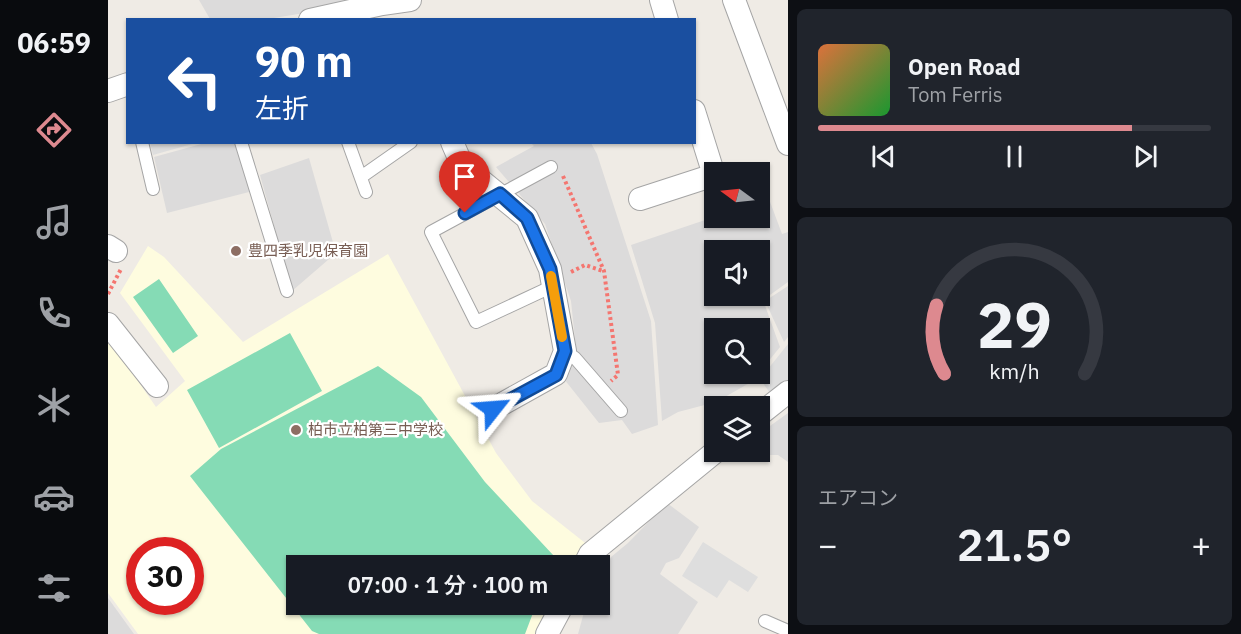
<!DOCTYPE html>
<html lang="ja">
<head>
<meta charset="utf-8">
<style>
	:root { --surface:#171b24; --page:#20242c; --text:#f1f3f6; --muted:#9ea1a6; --line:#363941; --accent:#dd898f }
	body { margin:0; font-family:"IBM Plex Sans","Noto Sans JP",sans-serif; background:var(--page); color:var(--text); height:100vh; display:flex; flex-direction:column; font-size:22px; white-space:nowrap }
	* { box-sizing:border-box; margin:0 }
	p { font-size:20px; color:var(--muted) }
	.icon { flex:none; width:33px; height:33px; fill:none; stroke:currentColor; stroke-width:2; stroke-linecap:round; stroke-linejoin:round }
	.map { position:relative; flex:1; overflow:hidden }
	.sheet { display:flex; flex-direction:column; gap:9px; padding:9px; background:#0d0f14; width:453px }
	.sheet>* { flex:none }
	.hud { position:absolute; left:18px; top:18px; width:570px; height:126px; border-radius:0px; box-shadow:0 2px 4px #0004; background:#1a4fa0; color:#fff; overflow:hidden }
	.needle { width:39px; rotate:285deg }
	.tools { position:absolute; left:596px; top:162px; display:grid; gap:12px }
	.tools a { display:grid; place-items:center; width:66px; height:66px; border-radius:0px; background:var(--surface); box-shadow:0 2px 4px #0004; font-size:30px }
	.speed { position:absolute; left:18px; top:537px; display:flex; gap:12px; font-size:30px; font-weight:700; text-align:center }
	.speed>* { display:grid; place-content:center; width:78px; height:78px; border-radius:50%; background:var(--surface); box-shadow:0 2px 4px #0004; line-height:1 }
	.speed .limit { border:9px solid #d22; background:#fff; color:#111 }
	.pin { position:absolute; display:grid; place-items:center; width:51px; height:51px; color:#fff; margin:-62px -26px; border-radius:50% 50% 50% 0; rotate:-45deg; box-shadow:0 0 6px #0007 }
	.pin .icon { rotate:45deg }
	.me { position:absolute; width:66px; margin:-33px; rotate:62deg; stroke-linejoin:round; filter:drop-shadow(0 0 4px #0008) }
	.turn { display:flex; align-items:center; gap:21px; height:126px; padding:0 30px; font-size:27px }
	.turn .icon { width:78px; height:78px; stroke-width:2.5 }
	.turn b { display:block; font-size:42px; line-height:51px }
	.big { font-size:45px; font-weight:600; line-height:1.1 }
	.sheet .tile { flex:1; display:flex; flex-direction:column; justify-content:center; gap:9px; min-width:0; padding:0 21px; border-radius:9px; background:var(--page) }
	.sheet .dial { align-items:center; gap:0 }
	.dial svg { height:156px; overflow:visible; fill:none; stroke:var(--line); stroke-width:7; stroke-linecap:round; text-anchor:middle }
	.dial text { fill:var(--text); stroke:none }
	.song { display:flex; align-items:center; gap:18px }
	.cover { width:72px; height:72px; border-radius:9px; background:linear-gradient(135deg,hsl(20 70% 55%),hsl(130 70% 35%)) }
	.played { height:6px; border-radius:3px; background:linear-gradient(90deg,var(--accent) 80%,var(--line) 80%) }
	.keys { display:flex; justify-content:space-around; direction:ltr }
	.heat { display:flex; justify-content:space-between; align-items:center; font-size:33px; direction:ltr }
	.trip { position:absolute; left:178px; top:555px; width:324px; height:60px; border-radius:0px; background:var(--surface); box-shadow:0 2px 4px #0004; font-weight:600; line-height:60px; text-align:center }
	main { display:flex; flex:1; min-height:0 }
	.menu { display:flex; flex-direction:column; width:108px; justify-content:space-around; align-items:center; background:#090b0e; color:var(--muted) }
	.menu .icon { width:42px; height:42px }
	.menu .current { color:var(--accent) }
	.menu b { font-size:27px; color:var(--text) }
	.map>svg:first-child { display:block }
	.residential { fill:#dcdbdb; fill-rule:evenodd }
	.education { fill:#fefcdf; fill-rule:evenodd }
	.pitch { fill:#85dbb5 }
	.parking { fill:#dedede }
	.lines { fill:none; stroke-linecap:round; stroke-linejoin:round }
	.service-casing { stroke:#a5a5a5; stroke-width:14 }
	.minor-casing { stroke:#a5a5a5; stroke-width:24 }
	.path { stroke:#f47670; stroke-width:4; stroke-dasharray:3 3; stroke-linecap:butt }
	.service { stroke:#fff; stroke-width:12 }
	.minor { stroke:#fff; stroke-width:22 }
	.route-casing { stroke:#114b97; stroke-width:15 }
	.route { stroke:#1a73e8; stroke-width:10 }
	.slow { stroke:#f59e0b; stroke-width:10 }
	.education-dot { fill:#8d6e63; stroke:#fff; stroke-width:2 }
	.labels { text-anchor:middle; stroke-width:4.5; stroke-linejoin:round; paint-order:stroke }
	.education-label { font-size:15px; fill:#785e54; stroke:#fff; text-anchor:start }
</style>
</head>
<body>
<main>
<nav class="menu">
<b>06:59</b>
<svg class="icon current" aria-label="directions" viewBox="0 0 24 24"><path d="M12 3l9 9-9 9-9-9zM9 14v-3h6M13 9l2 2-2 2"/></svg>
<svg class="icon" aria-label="music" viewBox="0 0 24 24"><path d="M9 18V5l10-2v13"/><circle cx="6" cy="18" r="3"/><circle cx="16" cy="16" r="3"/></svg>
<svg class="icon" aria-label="phone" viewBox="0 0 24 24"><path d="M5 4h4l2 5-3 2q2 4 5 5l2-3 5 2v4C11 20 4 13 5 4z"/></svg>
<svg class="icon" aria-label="climate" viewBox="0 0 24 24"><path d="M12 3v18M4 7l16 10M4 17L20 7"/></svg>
<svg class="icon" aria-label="car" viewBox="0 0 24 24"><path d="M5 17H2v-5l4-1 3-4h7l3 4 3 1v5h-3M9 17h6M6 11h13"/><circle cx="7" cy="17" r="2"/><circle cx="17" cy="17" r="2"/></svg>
<svg class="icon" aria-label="filters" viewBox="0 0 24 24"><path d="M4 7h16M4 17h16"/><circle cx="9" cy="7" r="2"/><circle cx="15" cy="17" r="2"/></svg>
</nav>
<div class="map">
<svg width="680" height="634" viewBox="0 0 680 634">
	<rect width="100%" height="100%" fill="#efebe5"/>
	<path class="residential" d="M91,0H278L153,20L102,19Z
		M97,143H130L145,191L59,213L46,157Z
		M423,143H483L489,154L543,321L550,425L524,434L514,420L491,423L456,379L468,349L463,301L437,224L388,167L426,146Z
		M201,158L228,253L184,291L152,175Z
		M661,199L674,234L680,232V282L655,300L672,347L651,373V328H606V374H651L645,381L608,402L570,412L554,421L547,323L523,245L606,217L651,218V202ZM606,250H651V296H606Z
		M680,286V337L676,342L657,301Z
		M680,413V462L670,455H658L651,448V434Z
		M559,503L591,527L571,558L558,563L552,574L590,602L570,634H470L478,605L492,604V578L503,557L520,543Z
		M0,598L26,634H0Z"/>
	<path class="education" d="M40,246L56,257L135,342L280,254L388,453L424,501L481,546L465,565L189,566V604L446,605L432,634H30L0,593V338L48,407L77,381L12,293ZM32,550H82V602H32Z"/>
	<path class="pitch" d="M51,279L90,336L65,353L25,297Z
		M182,333L214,391L111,448L79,390Z
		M270,366L313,397L377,482L446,556L442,566H189V604L428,605L417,634H211L204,631L82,476L113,449Z"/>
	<path class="parking" d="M83,142L84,144L45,155L42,143Z
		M680,344V385L664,396L652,379Z
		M595,542L650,577L640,592L621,580L609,598L574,576Z"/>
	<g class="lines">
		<g class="service-casing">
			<path id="service" d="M34,142L45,189
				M133,142L179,291
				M240,142L258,192
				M443,167L323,232L368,322L445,286
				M253,177L303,142
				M457,351L467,358L513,411
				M657,621L680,631"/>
		</g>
		<g class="minor-casing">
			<path id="minor" d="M553,0L559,20
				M626,0L680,144
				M202,20L274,4L302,0
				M0,91L20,84
				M344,142L354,165L419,218L442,269L457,351L448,374L385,409
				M532,199L606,175L586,111
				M0,246L8,251
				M0,324L49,386
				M651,415L680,392
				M476,566L482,554L607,452
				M439,634L455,604"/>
		</g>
		<path class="path" d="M455,176L496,271L510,375L503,381
			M463,272L477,265L495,271
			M0,294L13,269"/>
		<use href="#service" class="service"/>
		<use href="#minor" class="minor"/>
	</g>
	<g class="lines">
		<g class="route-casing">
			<path id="route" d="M357,213L392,194L419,218L442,269L457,351L448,375L385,409"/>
		</g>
		<use href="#route" class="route"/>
		<path class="slow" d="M443,276L454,337"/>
	</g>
	<g class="education-dot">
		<circle cx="128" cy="251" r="6"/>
		<circle cx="188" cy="430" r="6"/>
	</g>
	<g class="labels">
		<g class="education-label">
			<text x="140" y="256">豊四季乳児保育園</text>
			<text x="200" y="435">柏市立柏第三中学校</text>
		</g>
	</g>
</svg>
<div class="tools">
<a><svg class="needle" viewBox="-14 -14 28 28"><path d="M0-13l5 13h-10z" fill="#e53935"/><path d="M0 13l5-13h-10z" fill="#9ea1a6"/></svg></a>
<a><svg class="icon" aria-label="sound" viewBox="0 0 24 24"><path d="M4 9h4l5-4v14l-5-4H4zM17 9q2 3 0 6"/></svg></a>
<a><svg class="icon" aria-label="search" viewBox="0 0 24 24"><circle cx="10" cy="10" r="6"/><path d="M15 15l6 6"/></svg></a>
<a><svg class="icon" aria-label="layers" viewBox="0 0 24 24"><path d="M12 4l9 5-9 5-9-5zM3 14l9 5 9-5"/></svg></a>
</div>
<div class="speed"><div class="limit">30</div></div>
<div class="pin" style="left:357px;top:213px;background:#d93025"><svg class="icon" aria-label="arrive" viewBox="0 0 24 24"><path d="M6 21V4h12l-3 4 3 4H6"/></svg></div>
<svg class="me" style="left:385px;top:409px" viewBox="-20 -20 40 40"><path d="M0-17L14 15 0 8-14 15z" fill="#1a73e8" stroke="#fff" stroke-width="4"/></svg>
<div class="trip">07:00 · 1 分 · 100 m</div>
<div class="hud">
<div class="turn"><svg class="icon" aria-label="left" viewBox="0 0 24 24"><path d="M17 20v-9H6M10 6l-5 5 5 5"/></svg><div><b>90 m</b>左折</div></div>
</div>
</div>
<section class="sheet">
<div class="tile">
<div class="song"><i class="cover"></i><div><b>Open Road</b><p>Tom Ferris</p></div></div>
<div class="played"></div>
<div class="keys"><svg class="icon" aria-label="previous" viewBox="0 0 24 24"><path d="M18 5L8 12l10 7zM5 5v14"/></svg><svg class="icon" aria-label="pause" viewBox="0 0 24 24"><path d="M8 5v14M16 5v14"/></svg><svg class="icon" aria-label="next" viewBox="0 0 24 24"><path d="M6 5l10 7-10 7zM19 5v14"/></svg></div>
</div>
<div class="tile dial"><svg viewBox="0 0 100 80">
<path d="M14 69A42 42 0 1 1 86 69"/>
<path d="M14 69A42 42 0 0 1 10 34" stroke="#dd898f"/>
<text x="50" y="56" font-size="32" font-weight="700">29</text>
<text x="50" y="72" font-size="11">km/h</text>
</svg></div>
<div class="tile"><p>エアコン</p>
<div class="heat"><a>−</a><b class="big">21.5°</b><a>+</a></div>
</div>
</section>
</main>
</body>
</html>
